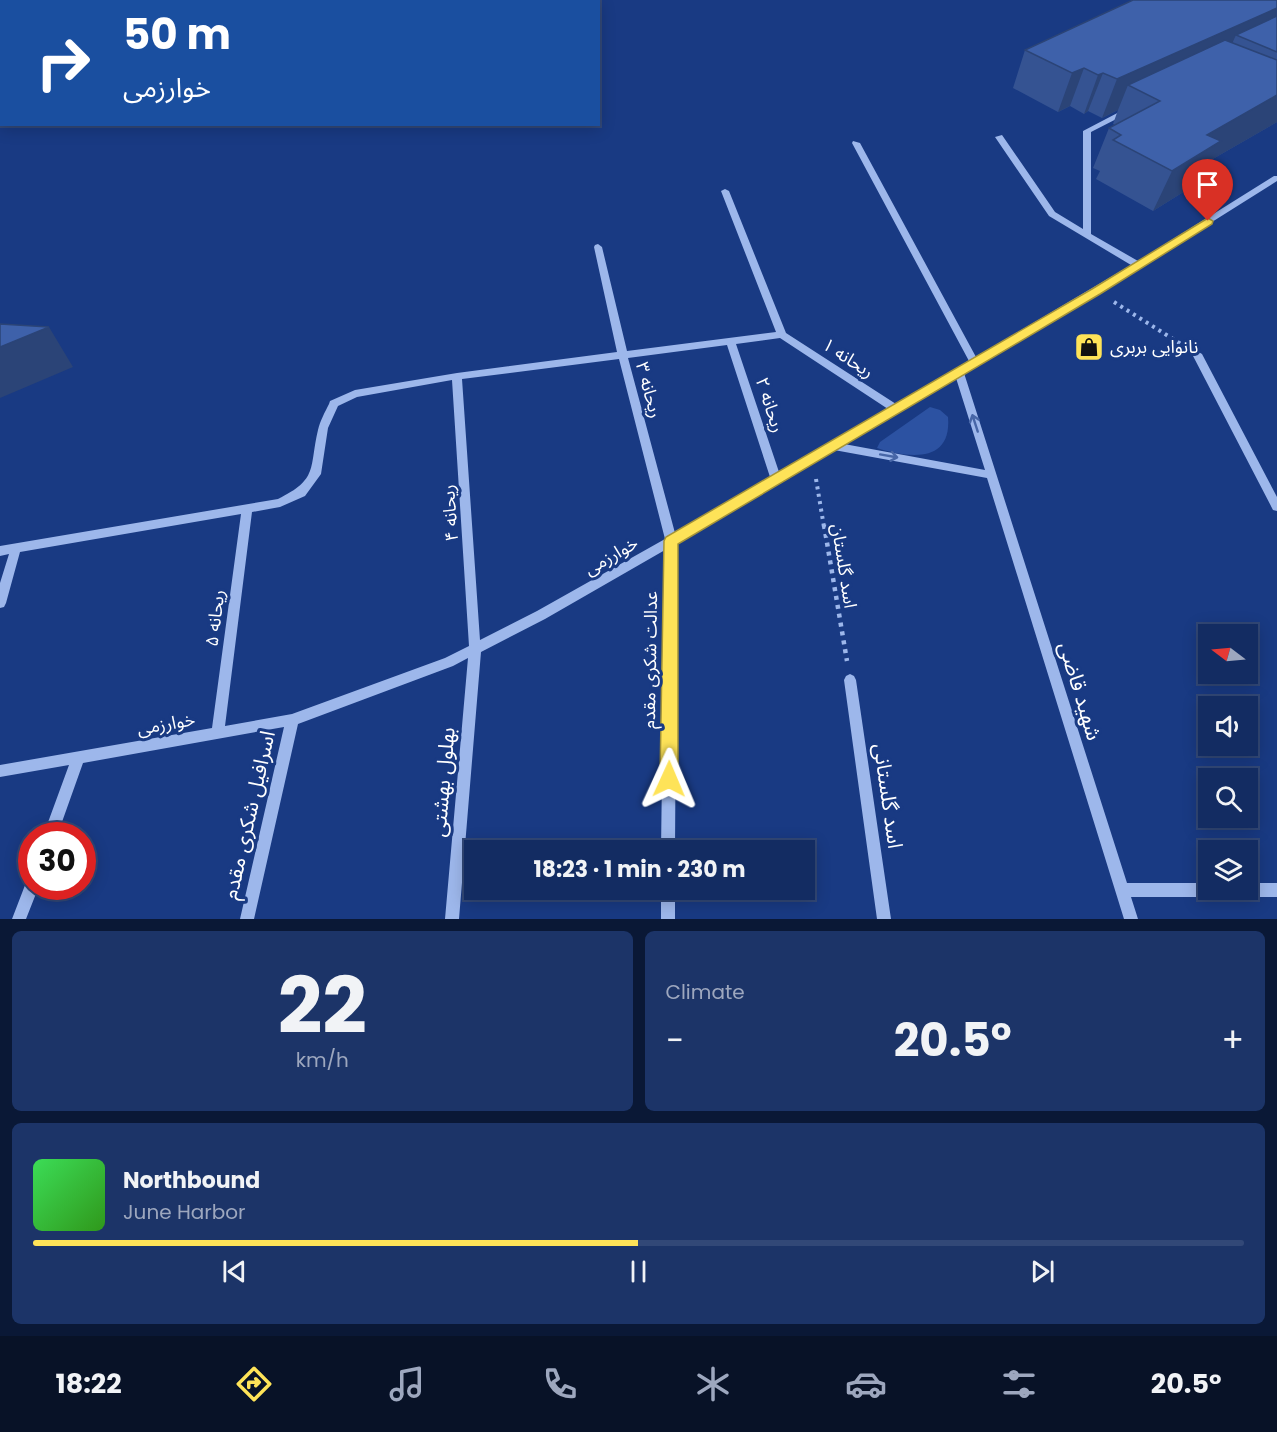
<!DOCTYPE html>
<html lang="en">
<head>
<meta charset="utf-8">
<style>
	:root { --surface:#132c62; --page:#1c3468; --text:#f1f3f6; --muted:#9da7be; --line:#324877; --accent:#fee358 }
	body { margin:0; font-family:Poppins,"Noto Sans Arabic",sans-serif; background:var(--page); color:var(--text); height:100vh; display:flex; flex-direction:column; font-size:22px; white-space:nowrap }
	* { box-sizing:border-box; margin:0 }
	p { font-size:20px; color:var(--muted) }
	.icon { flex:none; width:33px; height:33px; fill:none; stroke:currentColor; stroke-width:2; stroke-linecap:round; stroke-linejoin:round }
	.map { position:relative; height:919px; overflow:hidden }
	.panel { display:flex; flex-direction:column; gap:12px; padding:12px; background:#0a1836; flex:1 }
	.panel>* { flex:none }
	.hud { position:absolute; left:0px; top:0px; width:600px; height:126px; box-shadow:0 3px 15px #0003,0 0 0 2px var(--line); background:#1a4fa0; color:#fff; overflow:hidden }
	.needle { width:39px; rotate:286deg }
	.tools { position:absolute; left:1198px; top:624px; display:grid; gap:12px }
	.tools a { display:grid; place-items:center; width:60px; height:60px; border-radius:0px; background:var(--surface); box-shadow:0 3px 15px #0003,0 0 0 2px var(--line); font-size:30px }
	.speed { position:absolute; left:18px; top:822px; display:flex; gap:12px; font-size:30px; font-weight:700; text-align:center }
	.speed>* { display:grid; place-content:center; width:78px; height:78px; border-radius:50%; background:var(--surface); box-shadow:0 3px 15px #0003,0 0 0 2px var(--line); line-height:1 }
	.speed .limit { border:9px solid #d22; background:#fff; color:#111 }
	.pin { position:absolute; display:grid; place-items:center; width:51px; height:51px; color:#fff; margin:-62px -26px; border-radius:50% 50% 50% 0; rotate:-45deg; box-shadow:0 0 6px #0007 }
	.pin .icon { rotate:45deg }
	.me { position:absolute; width:66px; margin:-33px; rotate:1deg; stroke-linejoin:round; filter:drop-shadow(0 0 4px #0008) }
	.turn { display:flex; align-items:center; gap:21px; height:126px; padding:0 24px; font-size:27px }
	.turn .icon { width:78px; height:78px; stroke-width:2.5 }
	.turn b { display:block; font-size:42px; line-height:51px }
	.big { font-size:45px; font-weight:700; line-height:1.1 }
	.panel .card { flex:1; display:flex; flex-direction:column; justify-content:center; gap:9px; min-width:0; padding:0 21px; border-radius:9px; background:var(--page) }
	.panel .dial { align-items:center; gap:0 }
	.dial b { font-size:78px; line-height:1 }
	.song { display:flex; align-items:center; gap:18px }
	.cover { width:72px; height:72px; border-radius:9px; background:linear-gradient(135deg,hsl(130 70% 55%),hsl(110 70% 35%)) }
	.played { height:6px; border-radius:3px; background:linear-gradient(90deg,var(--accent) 50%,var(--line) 50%) }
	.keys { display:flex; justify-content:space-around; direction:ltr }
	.heat { display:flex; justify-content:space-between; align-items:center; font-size:33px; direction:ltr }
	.panel .tiles { flex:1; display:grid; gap:12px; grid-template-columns:1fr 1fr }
	.card:last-child { grid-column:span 2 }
	.trip { position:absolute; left:464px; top:840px; width:351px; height:60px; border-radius:0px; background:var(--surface); box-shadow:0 3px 15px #0003,0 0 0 2px var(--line); font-weight:700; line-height:60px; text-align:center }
	.tabs { display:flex; height:96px; justify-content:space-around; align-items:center; background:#081227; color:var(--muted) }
	.tabs .icon { width:42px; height:42px }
	.tabs .active { color:var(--accent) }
	.tabs b { font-size:27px; color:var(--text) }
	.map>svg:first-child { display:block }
	.green { fill:#2c52a2 }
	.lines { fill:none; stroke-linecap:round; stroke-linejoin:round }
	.path-far1 { stroke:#9db7eb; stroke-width:4; stroke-dasharray:3 4.5; stroke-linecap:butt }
	.path { stroke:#9db7eb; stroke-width:4.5; stroke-dasharray:4 5; stroke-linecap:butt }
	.minor { fill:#9db7eb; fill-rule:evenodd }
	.wall { fill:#355392 }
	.shaded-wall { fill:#2b4477 }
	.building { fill:#3e61aa; stroke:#2b4477; stroke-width:1.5 }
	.oneway { stroke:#4766a7 }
	.route { fill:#fee358; stroke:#a59439; stroke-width:1.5 }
	.labels { text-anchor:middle; stroke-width:6; stroke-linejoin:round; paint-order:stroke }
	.poi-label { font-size:18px; fill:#fff; stroke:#193a83; text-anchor:start }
	.street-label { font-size:18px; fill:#fff; stroke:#193a83 }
	.near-street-label { font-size:21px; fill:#fff; stroke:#193a83 }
</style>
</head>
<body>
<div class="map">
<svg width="1277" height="919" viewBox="0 0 1277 919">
	<rect width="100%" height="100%" fill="#193a83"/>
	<path class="green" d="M930,407L940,410L948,417C952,464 908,458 877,448L880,442Z"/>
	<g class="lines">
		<path class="path-far1" d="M1114,302L1181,344
			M816,479L824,527"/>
		<path class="path" d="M824,525L847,661"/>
		<path class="minor" d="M1125,109L1132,111L1091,132V234L1138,261L1274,176H1277V181L1099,293L964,373L1127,883H1209V890H1248V883H1277V897H1131L1138,919H1124L987,478L834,450L677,543L675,850H661L665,550L545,619L481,652L459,919H445L468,658L453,666L298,724L254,919H240L284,727L83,763L57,836H43L69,765L0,777V765L212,728L241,514L20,552L6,603L4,607L0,608V583L9,554L0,556V546L278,499C319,479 309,468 318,430C320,421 325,412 329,404L330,401L355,390L457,373L617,352L594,247L595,245L598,244L602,247L627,351L776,332L721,191L725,189L729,191L786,333L896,404L969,361L852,143L853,141L860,143L976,357L1131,265L1049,216L995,137L1002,135L1055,212L1083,229V131ZM780,338L888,409L779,472L736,344ZM727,345L770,477L675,533L628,358ZM619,359L665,539L537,611L480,640L462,379ZM956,378L985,470L844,444ZM452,380L469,646L445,658L292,714L225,726L252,512L280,507L305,496L321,474L328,428L338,406L357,397Z
			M1197,351L1202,354L1277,497V511L1273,510L1192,354Z
			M850,674L854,676L856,680L891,919H877L844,680L846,676Z
			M32,878V886H39L26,919H12L27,880Z
			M661,890H675V919H661Z"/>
	</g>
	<path class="wall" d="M1277,0V122L1211,160L1201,181L1153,211L1096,179L1100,171L1093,168L1109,128L1115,125L1113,124L1118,110L1102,118L1088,111L1084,114L1070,106L1058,112L1013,88L1025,50Z"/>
	<path class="shaded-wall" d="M1277,8V36L1236,35L1224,61L1128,85L1118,110L1102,118L1117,79Z
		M1084,68L1070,106L1058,112L1072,73Z
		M1103,73L1088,111L1084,114L1098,75Z
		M1277,95V122L1211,160L1201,181L1153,211L1172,171L1207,135Z
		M49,327L73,367L0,398V347Z"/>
	<path class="building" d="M1133,0H1277V8L1117,79L1103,73L1098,75L1084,68L1072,73L1025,50Z
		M1277,16V52L1236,35Z
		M1225,40L1277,60V95L1207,135L1221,141L1172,171L1113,140L1121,135L1109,128L1160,101L1128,85Z
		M0,324L49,327L0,347Z"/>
	<defs><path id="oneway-shaft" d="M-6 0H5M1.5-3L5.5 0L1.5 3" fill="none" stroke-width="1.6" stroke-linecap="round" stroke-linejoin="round" transform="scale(1.5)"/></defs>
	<g class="oneway">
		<use href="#oneway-shaft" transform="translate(975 423) rotate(-108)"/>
		<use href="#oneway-shaft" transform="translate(889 456) rotate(10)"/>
	</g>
	<path class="route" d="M1208,218L1213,221L1212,224L1100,294L678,544V779L675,785L669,788L663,785L660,779L664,541L666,537L1092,289Z"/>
	<defs>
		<g id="shop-square" transform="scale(1.5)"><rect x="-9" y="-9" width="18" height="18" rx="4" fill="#fee358" stroke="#193a83"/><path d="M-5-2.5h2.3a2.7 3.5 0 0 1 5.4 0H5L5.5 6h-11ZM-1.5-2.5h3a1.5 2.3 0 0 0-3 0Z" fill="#111"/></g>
	</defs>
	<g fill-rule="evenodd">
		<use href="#shop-square" x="1089" y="347"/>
	</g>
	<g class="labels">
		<g class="poi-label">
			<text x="1110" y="353">نانوایی بربری</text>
		</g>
		<g class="street-label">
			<text transform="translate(848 358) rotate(33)" y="6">ریحانه ۱</text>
			<text transform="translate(649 390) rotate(75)" y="6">ریحانه ۳</text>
			<text transform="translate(770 405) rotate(72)" y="6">ریحانه ۲</text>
			<text transform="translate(450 513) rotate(-94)" y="6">ریحانه ۴</text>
			<text transform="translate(611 556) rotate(-30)" y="6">خوارزمی</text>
			<text transform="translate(844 566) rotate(81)" y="6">اسد گلستان</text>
			<text transform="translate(215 618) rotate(-83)" y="6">ریحانه ۵</text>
			<text transform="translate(650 660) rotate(-89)" y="6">عدالت شکری مقدم</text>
			<text transform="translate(166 724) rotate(-10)" y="6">خوارزمی</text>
		</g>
		<g class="near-street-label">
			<text transform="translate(1080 691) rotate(73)" y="7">شهید قاضی</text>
			<text transform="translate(443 782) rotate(-85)" y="7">بهلول بهشتی</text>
			<text transform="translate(888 796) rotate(82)" y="7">اسد گلستانی</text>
			<text transform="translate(249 815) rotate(-77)" y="7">اسرافیل شکری مقدم</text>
		</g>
	</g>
</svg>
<div class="tools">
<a><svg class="needle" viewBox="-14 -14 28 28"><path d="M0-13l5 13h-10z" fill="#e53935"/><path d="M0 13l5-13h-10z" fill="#9da7be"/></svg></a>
<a><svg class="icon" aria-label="sound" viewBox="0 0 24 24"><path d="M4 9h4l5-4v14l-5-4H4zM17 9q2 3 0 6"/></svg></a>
<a><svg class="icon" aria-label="search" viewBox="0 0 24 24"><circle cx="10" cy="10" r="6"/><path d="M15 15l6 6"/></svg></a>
<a><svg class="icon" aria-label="layers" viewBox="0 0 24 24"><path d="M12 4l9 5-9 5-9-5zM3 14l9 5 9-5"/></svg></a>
</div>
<div class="speed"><div class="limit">30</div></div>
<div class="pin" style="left:1208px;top:221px;background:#d93025"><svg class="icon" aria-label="arrive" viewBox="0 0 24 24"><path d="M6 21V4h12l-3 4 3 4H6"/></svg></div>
<svg class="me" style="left:669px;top:779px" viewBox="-20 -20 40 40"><path d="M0-17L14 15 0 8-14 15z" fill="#fee358" stroke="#fff" stroke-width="4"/></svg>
<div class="trip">18:23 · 1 min · 230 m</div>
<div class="hud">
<div class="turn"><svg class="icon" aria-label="right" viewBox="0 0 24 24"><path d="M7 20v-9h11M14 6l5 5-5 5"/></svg><div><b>50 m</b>خوارزمی</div></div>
</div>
</div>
<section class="panel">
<div class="tiles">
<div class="card dial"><b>22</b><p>km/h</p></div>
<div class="card"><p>Climate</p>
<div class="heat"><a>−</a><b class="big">20.5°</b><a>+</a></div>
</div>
<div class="card">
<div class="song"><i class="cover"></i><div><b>Northbound</b><p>June Harbor</p></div></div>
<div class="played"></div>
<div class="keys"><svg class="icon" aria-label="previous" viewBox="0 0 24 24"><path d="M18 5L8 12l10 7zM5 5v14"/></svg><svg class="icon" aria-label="pause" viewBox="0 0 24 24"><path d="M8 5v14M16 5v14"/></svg><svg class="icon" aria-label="next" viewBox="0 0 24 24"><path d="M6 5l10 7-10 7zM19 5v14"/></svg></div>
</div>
</div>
</section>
<nav class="tabs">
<b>18:22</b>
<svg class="icon active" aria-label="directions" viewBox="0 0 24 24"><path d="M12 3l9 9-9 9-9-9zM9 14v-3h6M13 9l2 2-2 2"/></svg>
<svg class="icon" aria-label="music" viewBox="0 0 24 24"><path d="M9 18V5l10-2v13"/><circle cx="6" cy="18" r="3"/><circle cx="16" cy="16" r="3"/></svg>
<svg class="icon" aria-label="phone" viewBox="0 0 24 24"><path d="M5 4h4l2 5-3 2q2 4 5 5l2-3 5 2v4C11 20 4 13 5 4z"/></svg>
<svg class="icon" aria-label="climate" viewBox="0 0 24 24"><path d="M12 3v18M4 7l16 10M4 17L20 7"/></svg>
<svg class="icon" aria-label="car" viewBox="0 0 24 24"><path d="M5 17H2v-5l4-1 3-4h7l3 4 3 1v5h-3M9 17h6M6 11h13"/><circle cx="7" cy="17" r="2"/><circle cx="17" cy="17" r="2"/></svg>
<svg class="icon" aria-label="filters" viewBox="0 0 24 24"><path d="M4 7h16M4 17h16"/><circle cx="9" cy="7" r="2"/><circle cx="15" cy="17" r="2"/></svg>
<b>20.5°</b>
</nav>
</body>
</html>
